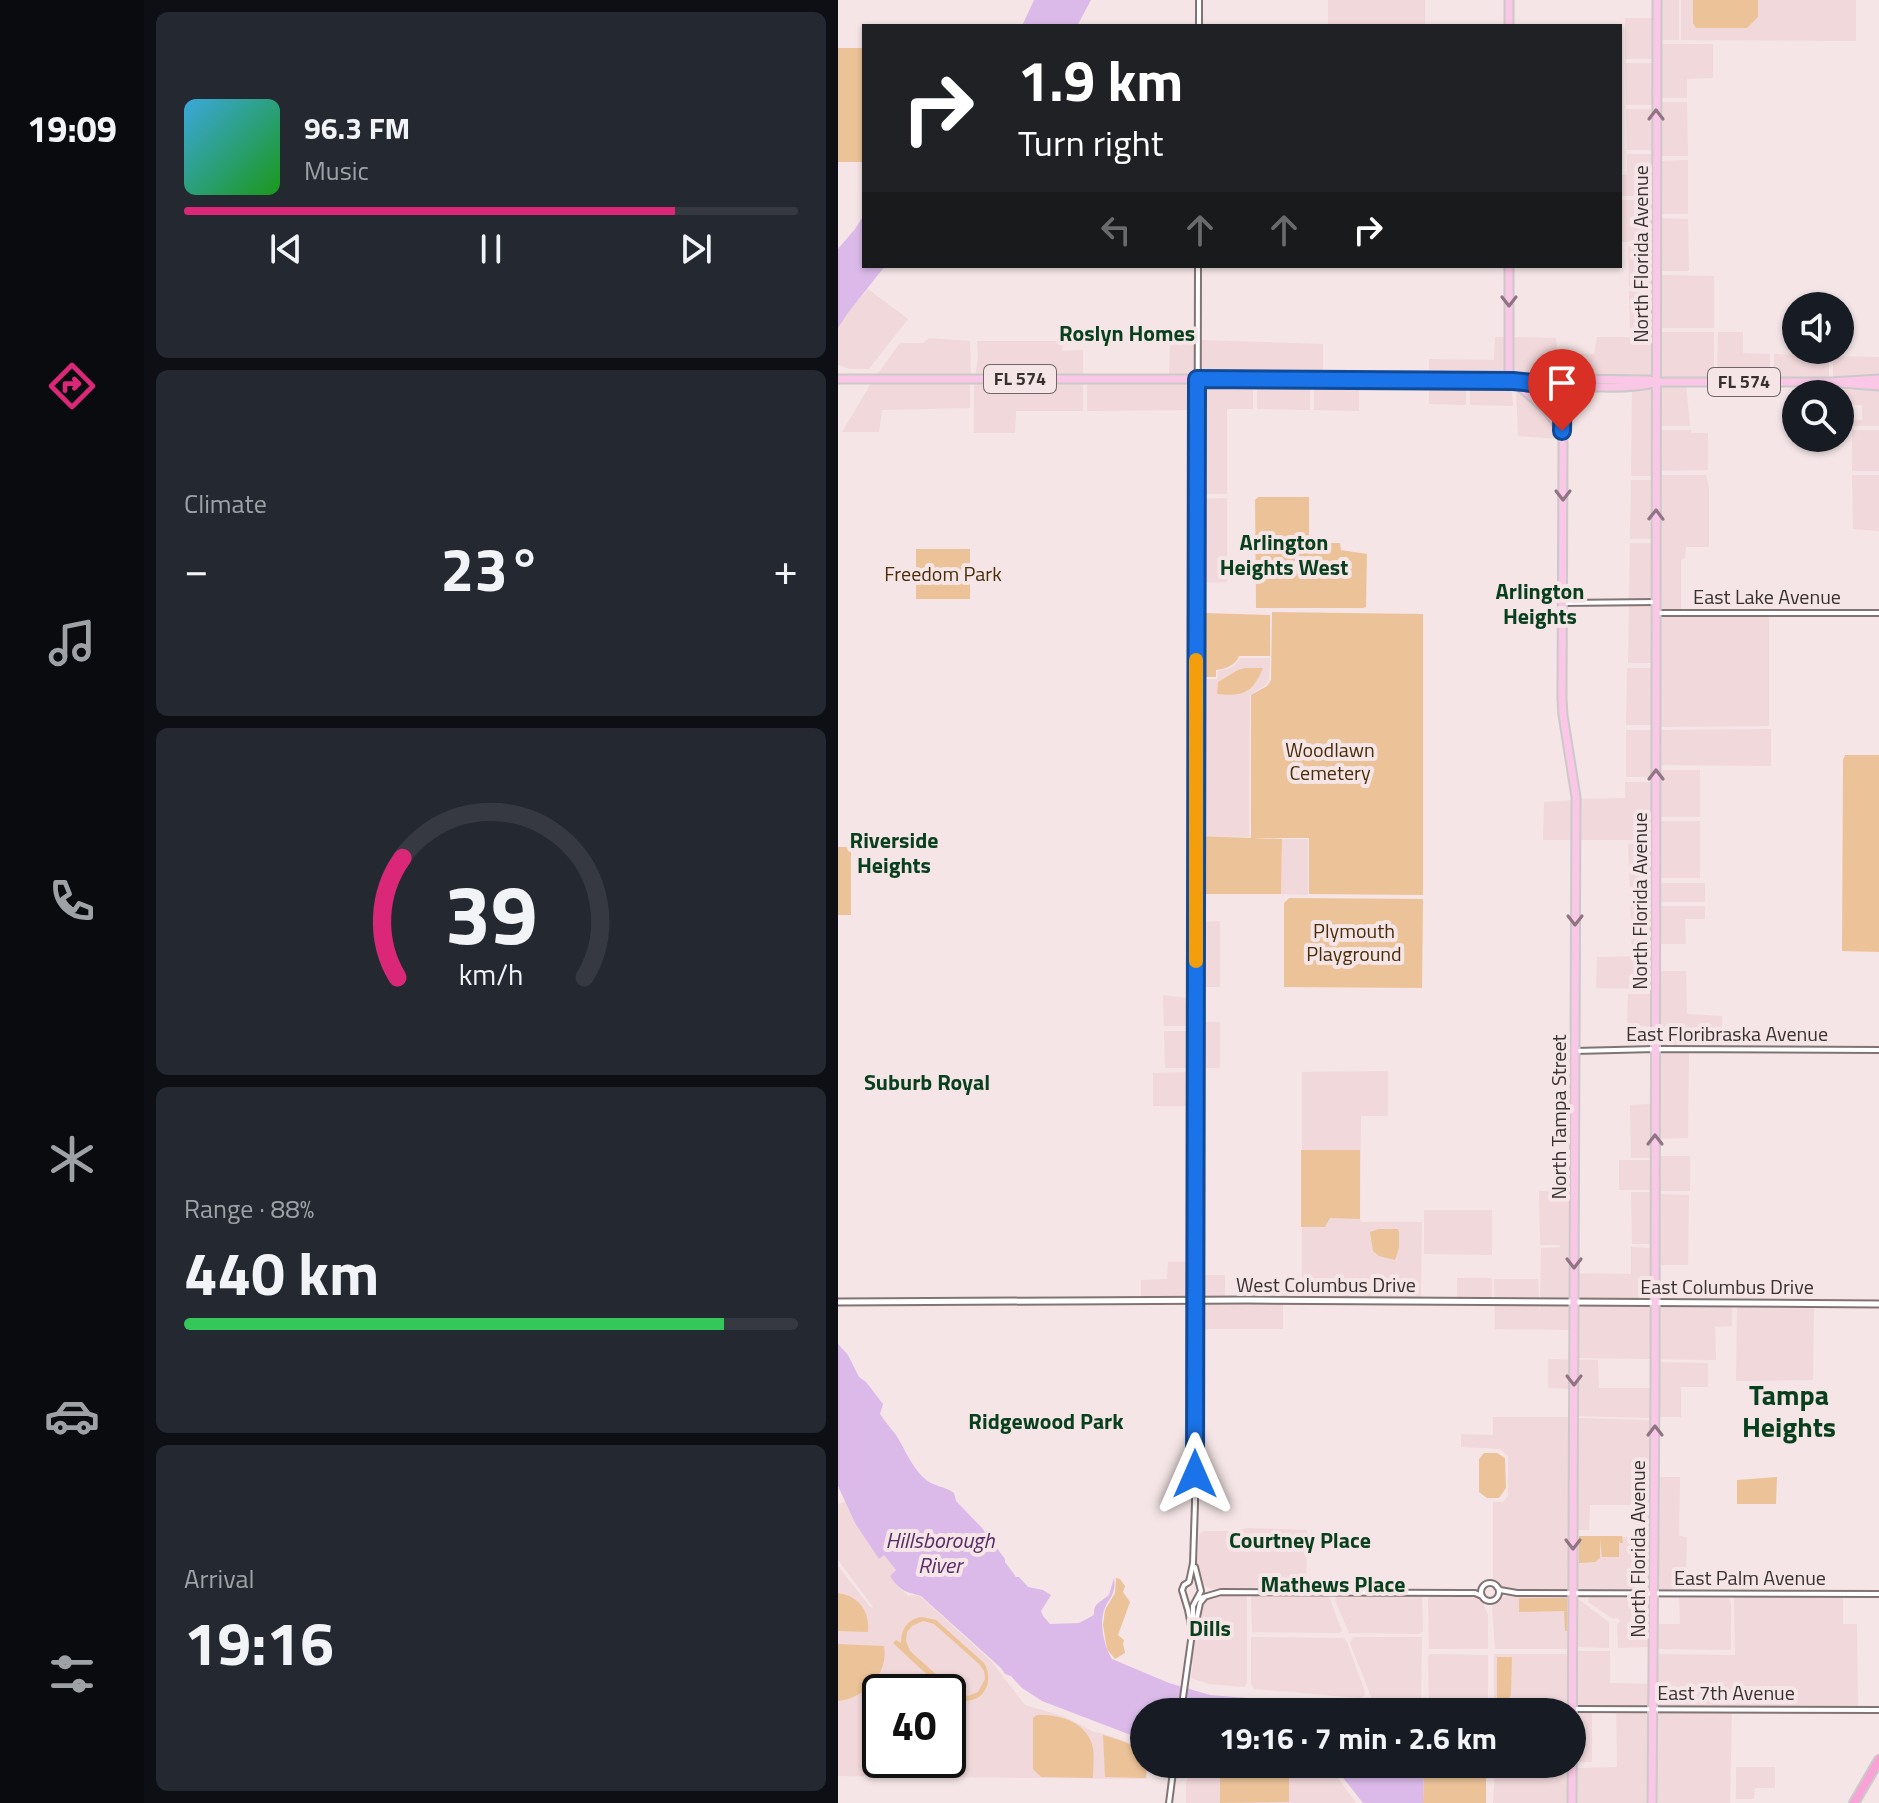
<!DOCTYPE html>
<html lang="en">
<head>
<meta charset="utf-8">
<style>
	:root { --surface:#171b24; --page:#242831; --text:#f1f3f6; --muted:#9ea1a6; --line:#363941; --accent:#db2777 }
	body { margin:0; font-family:"Titillium Web",sans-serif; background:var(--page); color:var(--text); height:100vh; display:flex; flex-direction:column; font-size:30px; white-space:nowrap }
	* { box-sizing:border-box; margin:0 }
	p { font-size:26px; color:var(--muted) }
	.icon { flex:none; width:44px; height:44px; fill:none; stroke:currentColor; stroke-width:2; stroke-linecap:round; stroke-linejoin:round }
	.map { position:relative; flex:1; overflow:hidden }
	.details { display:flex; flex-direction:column; gap:12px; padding:12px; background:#0d0f14; width:694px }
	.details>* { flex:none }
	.top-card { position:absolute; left:24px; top:24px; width:760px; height:244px; border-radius:0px; box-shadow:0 2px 6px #0004; background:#202124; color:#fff; overflow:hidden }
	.fabs { position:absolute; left:944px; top:292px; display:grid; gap:16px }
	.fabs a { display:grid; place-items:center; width:72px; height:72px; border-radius:50%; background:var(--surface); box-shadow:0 2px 6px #0004; font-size:40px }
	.speed { position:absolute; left:24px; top:1674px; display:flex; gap:16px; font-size:40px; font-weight:700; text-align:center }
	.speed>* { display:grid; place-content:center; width:104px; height:104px; border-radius:50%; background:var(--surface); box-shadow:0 2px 6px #0004; line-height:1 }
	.speed .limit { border:4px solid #111; border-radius:12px; background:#fff; color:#111 }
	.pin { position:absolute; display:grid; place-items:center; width:68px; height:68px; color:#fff; margin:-82px -34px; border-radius:50% 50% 50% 0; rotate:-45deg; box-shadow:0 0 8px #0007 }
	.pin .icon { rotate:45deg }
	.me { position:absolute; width:88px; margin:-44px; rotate:0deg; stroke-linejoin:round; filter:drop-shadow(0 0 6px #0008) }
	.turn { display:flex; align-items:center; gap:28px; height:168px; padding:0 24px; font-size:36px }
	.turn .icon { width:104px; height:104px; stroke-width:2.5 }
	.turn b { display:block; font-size:56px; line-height:68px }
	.lanes { display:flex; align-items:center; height:76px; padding:0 24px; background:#0003; justify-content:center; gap:40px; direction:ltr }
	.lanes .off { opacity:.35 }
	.big { font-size:60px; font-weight:700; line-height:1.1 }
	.details .widget { flex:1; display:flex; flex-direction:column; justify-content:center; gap:12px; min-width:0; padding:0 28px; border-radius:12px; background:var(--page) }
	.details .dial { align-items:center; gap:0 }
	.dial svg { height:208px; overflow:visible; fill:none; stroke:var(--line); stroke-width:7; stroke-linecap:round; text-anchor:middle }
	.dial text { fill:var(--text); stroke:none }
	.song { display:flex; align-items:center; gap:24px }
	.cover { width:96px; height:96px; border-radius:12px; background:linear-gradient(135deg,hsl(200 70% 55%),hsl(120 70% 35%)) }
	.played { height:8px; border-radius:4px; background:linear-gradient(90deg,var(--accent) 80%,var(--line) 80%) }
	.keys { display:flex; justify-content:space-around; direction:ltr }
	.heat { display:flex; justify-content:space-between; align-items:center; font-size:44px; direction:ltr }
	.charge { height:12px; border-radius:6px; background:linear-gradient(90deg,#34c759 88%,var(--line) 0) }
	.trip { position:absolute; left:292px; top:1698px; width:456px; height:80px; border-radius:40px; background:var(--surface); box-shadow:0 2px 6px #0004; font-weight:700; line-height:80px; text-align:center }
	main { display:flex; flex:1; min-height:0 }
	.tab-bar { display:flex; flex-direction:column; width:144px; justify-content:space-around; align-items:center; background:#090b0e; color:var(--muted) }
	.tab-bar .icon { width:56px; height:56px }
	.tab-bar .selected { color:var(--accent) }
	.tab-bar b { font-size:36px; color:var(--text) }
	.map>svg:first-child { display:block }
	.built { fill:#f1d8da; fill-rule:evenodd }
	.green { fill:#ecc399; fill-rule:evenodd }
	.water { fill:#dbbae9 }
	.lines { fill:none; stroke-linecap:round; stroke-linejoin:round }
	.tertiary-casing { stroke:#827475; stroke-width:8 }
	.secondary-casing { stroke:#827475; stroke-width:9 }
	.primary-casing { stroke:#cbc9ca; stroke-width:11 }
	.motorway-casing { stroke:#cbc9ca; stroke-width:12 }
	.tertiary { stroke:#fff; stroke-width:4 }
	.secondary { stroke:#fff; stroke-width:5 }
	.primary { stroke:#fbc7e6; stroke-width:7 }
	.motorway { stroke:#f9a2d6; stroke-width:8 }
	.oneway { stroke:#907483 }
	.route-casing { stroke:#114b97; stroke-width:20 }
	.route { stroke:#1a73e8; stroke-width:14 }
	.slow { stroke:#f59e0b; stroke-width:14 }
	.labels { text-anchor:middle; stroke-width:8; stroke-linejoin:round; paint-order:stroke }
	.shield { fill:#f5e5e6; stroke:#716768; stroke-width:2 }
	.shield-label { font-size:18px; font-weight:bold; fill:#383132 }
	.street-label { font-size:20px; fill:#383132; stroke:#f5e5e6 }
	.park-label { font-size:20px; fill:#492d09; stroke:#f5e5e6 }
	.neighbourhood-label { font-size:22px; font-weight:bold; fill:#083f1d; stroke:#f5e5e6 }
	.water-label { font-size:22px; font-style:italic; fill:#572d67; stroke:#f5e5e6 }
	.district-label { font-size:28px; font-weight:bold; fill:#083f1d; stroke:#f5e5e6 }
</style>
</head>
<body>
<main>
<nav class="tab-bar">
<b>19:09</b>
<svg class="icon selected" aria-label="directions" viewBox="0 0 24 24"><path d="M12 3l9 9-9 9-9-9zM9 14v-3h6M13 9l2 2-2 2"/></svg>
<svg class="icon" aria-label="music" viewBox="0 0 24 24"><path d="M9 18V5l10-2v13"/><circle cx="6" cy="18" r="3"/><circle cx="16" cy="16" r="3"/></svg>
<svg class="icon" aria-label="phone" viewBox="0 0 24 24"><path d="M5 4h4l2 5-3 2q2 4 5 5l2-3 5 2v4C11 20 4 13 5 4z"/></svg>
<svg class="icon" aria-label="climate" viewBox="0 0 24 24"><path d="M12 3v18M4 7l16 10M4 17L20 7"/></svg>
<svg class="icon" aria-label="car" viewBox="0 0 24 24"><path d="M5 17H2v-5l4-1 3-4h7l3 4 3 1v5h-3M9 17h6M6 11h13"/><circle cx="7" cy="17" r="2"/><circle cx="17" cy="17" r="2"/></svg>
<svg class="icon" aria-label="filters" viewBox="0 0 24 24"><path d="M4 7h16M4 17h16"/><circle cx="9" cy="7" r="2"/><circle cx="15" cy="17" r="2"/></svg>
</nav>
<section class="details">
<div class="widget">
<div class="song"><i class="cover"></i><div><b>96.3 FM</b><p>Music</p></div></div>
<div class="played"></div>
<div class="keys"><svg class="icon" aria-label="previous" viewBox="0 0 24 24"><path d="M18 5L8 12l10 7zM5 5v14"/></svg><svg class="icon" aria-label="pause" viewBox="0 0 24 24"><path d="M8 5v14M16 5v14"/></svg><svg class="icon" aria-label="next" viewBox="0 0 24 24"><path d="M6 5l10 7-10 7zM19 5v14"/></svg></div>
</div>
<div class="widget"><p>Climate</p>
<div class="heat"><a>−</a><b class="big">23°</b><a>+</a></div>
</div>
<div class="widget dial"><svg viewBox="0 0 100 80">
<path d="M14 69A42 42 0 1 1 86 69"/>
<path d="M14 69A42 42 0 0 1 16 23" stroke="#db2777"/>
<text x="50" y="56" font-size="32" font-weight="700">39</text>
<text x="50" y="72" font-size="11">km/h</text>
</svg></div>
<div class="widget"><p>Range · 88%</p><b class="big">440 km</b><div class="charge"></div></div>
<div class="widget"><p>Arrival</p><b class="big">19:16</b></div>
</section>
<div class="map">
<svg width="1041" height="1803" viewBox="0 0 1041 1803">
	<rect width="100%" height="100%" fill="#f5e5e6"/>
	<path class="built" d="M490,0H587V26H490Z
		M820,0H841V40H821Z
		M843,0H1018V41L843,40Z
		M787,18H817V59H787Z
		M821,44H875V78L849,79V98H820Z
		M787,63H817L816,105H788Z
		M820,102H849L850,156H820Z
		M788,109H816V150H789Z
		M789,154H816L817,196H782V176L789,174Z
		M850,160V214H821L820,161Z
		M782,200H817V242H782Z
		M821,218L850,219L851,271H821Z
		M782,246H817V287H791L790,246Z
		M821,275L876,276V328H821Z
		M30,289L70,319L31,369H12L0,365V328L10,313Z
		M791,291L817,292V333H792Z
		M821,332H876V379L821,380Z
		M880,332H905V353L932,354V380L879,379Z
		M657,337H669L671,379H591V359L656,360Z
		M673,337L718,338L719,353L756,354L759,337H817V379H676L673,375Z
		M91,338L132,341L133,376H38L62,343H85Z
		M332,339L357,340V377H331Z
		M361,340L485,344V378L361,377Z
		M139,341H225L224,351L245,350V377L137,376L140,359Z
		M936,354L991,356V380H936Z
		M995,356L1041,357V377L995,380Z
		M35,380L132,381V408L44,410L41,432H4Z
		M136,381H245V411H178L177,433H136Z
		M249,381H357V410L249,411Z
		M361,381L415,382V409H389V494H360Z
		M419,382L472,383V410L419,409Z
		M476,383H521V411L476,410Z
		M591,383H628V405L591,404Z
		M632,383H673L675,406L632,405Z
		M821,384H848L852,426H821Z
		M968,384H993L1015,388H1041V426H1013V420H1024V405L1002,404V394H968Z
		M817,385L816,476H793L794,388Z
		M678,387L711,418L721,431L723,439L680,436Z
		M821,430H853V433H870V470L820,471Z
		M1014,430H1041V471H1014Z
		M820,475H868L871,488V547H848L847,558L843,560V611H820Z
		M1014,475H1041V531L1015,529Z
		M793,480H816V539H792Z
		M389,498V582L360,583V499Z
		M792,543H816V600L791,601Z
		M791,605H816V663H790Z
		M360,613H363V679H379L380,671L392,668L398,664L402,658H432L431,680L428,685L412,695L411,837L360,836Z
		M823,617H931V726L821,727Z
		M789,668H816V725H788Z
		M933,729V766L820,765V730Z
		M788,730H816V777H788Z
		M820,770H862V817H820Z
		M787,782H816V840H739L740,799L787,798Z
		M736,800V840H705L706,802Z
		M820,821H862V878H820Z
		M444,839H470V895L443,894Z
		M790,844H815L816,896H792Z
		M820,883H867V902H820Z
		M792,900H816L815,952L794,951Z
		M819,906H867V919H847L848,944H819Z
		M382,921V987H360V922Z
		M815,956L816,989L758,988L759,957Z
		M820,971H848L849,1014L884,1016V1047H819Z
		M790,994H816L815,1027L789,1024Z
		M325,995L356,999V1026H326Z
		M360,1022H382V1068H360Z
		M326,1031H356L357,1068H327Z
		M821,1053H851L850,1138L820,1139Z
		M550,1071V1116H523L522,1219L523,1222H584L583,1300L464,1299V1072Z
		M357,1072V1106H315V1073Z
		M813,1104V1158H793L792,1105Z
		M820,1156H852V1191H820Z
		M781,1160H817V1190H781Z
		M701,1191H736L732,1217L733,1273L793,1274V1247L814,1248L815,1305L894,1306V1326L877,1327L878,1360L739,1358V1330L657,1329L656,1279H700L702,1315L703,1248L722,1247V1245H702Z
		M793,1192H814L815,1194L851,1195L850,1265H820L819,1244H794Z
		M586,1210H654V1255L586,1254Z
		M330,1262H356V1298L303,1299V1280L329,1279Z
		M361,1275H387V1303H445V1329H360Z
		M619,1278H654V1301H619Z
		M899,1305L976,1307L975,1380L898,1381Z
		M710,1359L760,1360L761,1388H816V1418L736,1416V1389L710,1388Z
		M820,1362L870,1363V1387H843V1417H820Z
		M655,1417H735L734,1593L655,1591V1502H665L670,1496V1456L662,1449L623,1447V1434L655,1435Z
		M739,1418L813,1420V1530H799V1505H752L751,1530H740Z
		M819,1477H842L841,1536L849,1537L848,1590H820Z
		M7,1502L17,1523L41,1558L46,1555L58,1570V1585L69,1594V1596L77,1595L83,1597L154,1662L187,1705L227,1717L256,1732L266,1734L306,1748V1764H309V1779L0,1776V1566L33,1608L35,1607L0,1560V1504ZM42,1692H110V1760H42Z
		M409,1528L469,1530L468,1588L373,1589L364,1584L359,1570L361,1534L366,1531H396Z
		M740,1537H812V1589H739Z
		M384,1594H408L409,1597V1682L407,1687L371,1684L353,1678L355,1664L353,1663L361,1612L365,1600L371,1597Z
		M415,1594H490L504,1631L501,1633L414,1632L413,1598Z
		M503,1594L584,1595L585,1631L581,1634L511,1633L497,1600L498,1596Z
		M594,1595H634L643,1598L650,1615V1649H591L590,1598Z
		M896,1595L1005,1596V1624H1019L1020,1709L894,1708L892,1803H739V1768L779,1767L778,1706L739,1705V1651H772V1683L817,1684V1654L897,1655Z
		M669,1596H730L729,1649H657L654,1607L659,1599Z
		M752,1597L812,1599V1647L780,1648L779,1625L782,1621L779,1618L775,1619L750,1602V1600Z
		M841,1598H891L893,1606V1650L818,1649V1624H842Z
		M740,1599L771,1622V1648L739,1647Z
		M414,1637L506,1638L509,1642L527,1692L526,1696L521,1698L416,1689L413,1684V1640Z
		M515,1637H584L583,1704L580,1705L534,1699L512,1643Z
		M593,1654L650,1655V1706H591L590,1656Z
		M656,1654H729L731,1657L730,1706H656Z
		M740,1712H754V1762H740Z
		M352,1764H468L497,1774L518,1803H348V1784Z
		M898,1767H937V1788H917L916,1799H898Z
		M657,1769H728L730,1770V1803H655Z"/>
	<path class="green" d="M855,0H920V17L909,28H858L855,23Z
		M0,48H26V162H0Z
		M420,497H471V543H502L503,550L529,554L528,607L525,608H418L417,500Z
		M78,549H132V599H78Z
		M434,612L585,614V895L471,894V838H413V695L429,686L433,680Z
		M365,613L432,615V656H401C398,665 388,669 378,670V677H364Z
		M407,668H425C415,692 406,697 379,694L380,682L400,670Z
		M1007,755H1041V952L1004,951L1005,760Z
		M360,836L444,839L443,894H360Z
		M0,847H13V915H0Z
		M451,898L585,899L584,988L446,987V903Z
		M463,1150H522V1219L492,1218L487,1227H463Z
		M541,1229H559L561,1231V1248L557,1260L541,1256L535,1251L532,1232Z
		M646,1453H659L667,1458L668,1488L661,1498H649L641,1492V1459Z
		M939,1477L938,1504H899V1480Z
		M741,1536H784L785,1543H782L781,1540V1557H764L762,1539V1558L757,1562L741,1563Z
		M278,1578L282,1579L287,1586L285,1592L292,1602L280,1635L286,1640L285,1644L287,1653L277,1659L269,1649L265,1625L267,1610L277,1593Z
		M0,1593C21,1596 32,1611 30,1632L0,1631Z
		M681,1598H729V1631H727L726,1611L681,1612Z
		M84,1617L98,1620L146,1663C157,1680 146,1705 123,1700C111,1697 67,1654 55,1643L58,1640L63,1643C63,1628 70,1619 84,1617ZM85,1621L96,1624L141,1664L146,1671L147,1679L140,1692L130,1696L119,1693L72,1651L68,1641L69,1632L74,1626Z
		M0,1644L46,1646C51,1674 27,1698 0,1701Z
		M659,1657H674L673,1694L669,1704L659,1702Z
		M199,1715C220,1714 247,1721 254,1744C257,1754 255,1767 255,1778L203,1777L195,1769V1718Z
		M265,1735C292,1743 309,1747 308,1778L267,1777Z
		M586,1764L602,1768L610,1764H648V1803H585Z
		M451,1769V1802L382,1803V1770Z"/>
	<path class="water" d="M196,0H253L239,26H184Z
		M26,215V266H47L10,313L0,328V249L17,229Z
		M0,1344L10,1355L21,1377L28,1382L45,1404L42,1414C47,1422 53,1428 58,1435C67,1449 74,1468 87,1479C96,1487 107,1486 116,1493L118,1501L144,1528L167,1559V1562L178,1577H181L190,1587L205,1590L213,1595L203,1611L205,1616L212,1624L241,1623L256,1615C255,1603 263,1602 271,1595L276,1578C279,1597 268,1599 265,1614C262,1628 267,1648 274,1659L331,1683L372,1695L494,1705L530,1712H306V1740L204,1701L184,1688L173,1676L167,1674L163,1668L83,1596C66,1591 62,1591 52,1576L58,1570L46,1555L41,1559L17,1523L0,1486Z
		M482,1764H586L585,1803H525L499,1770Z"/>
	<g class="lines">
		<g class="tertiary-casing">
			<path id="tertiary" d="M361,0V26
				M724,603L818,602
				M818,613H1041
				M737,1051L817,1049L1041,1050
				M643 1592a9 9 0 1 1 18 0a9 9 0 1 1-18 0Z
				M659,1587L662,1590L679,1593L1041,1594
				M359,1599L383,1592L625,1593H637L644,1596
				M358,1622L362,1603L367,1597
				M354,1631L350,1610L344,1590L346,1585L351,1582L355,1563L357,1503L360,266
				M735,1709L1041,1710
				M343,1712L355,1626V1606L363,1591L357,1567
				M331,1803L336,1764"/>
		</g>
		<g class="secondary-casing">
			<path id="secondary" d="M0,1302L410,1300L1041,1304"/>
		</g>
		<g class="primary-casing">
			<path id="primary" d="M671,0V26
				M671,266V375L675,381C693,397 722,416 725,442L724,699L725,715L738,797L734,1803
				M0,379H365L691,382L725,379L812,380L819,382H993L1041,379
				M1003,383L1041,386
				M710,384C734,387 798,390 819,382
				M724,433L725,382
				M814,1803L817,1388L819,0"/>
		</g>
		<g class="motorway-casing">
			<path id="motorway" d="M1016,1803L1041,1760"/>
		</g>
		<use href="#tertiary" class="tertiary"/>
		<use href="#secondary" class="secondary"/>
		<use href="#primary" class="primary"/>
		<use href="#motorway" class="motorway"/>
	</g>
	<defs><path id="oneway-chevron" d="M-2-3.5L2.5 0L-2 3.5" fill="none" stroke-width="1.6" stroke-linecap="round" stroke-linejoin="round" transform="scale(2)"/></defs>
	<g class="oneway">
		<use href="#oneway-chevron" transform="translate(818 115) rotate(-90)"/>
		<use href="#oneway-chevron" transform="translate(671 301) rotate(90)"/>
		<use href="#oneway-chevron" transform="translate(725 495) rotate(90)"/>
		<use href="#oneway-chevron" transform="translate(818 515) rotate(-89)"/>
		<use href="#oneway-chevron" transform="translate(818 775) rotate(-90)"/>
		<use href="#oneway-chevron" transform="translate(737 920) rotate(90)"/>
		<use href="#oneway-chevron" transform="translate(817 1140) rotate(-90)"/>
		<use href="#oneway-chevron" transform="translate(736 1263) rotate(90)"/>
		<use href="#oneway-chevron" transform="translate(736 1380) rotate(90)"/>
		<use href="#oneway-chevron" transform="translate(817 1431) rotate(-90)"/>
		<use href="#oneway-chevron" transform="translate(735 1544) rotate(90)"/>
	</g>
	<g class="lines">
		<g class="route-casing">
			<path id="route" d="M357,1474L359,379L675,381L725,386L724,431"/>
		</g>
		<use href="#route" class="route"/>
		<path class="slow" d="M358,961V660"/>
	</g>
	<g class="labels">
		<g class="shield">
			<rect x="146" y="365" width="72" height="28" rx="6"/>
			<rect x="870" y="368" width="72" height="28" rx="6"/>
		</g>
		<g class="shield-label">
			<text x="182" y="385">FL 574</text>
			<text x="906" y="388">FL 574</text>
		</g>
		<g class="street-label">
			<text transform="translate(803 254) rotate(-90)" y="7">North Florida Avenue</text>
			<text x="929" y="604">East Lake Avenue</text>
			<text transform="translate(802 901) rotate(-90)" y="7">North Florida Avenue</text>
			<text x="889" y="1041">East Floribraska Avenue</text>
			<text transform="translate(721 1117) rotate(-90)" y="7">North Tampa Street</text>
			<text x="488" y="1292">West Columbus Drive</text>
			<text x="889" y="1294">East Columbus Drive</text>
			<text transform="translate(800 1549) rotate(-90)" y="7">North Florida Avenue</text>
			<text x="912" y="1585">East Palm Avenue</text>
			<text x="888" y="1700">East 7th Avenue</text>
		</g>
		<g class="park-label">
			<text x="105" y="581">Freedom Park</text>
			<text x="492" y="757">Woodlawn<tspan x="492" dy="23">Cemetery</tspan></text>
			<text x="516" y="938">Plymouth<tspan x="516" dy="23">Playground</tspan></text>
		</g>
		<g class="neighbourhood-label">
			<text x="289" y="341">Roslyn Homes</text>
			<text x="446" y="550">Arlington<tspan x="446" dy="25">Heights West</tspan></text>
			<text x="702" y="599">Arlington<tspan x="702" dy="25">Heights</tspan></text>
			<text x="56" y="848">Riverside<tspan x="56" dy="25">Heights</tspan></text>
			<text x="89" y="1090">Suburb Royal</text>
			<text x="208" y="1429">Ridgewood Park</text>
			<text x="462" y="1548">Courtney Place</text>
			<text x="495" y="1592">Mathews Place</text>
			<text x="372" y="1636">Dills</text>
		</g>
		<g class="water-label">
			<text x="102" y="1548">Hillsborough<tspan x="102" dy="25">River</tspan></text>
		</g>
		<g class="district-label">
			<text x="951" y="1405">Tampa<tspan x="951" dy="32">Heights</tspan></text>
		</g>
	</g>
</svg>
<div class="fabs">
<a><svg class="icon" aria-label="sound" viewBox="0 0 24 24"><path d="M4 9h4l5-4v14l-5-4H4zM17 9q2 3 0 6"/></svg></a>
<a><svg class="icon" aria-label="search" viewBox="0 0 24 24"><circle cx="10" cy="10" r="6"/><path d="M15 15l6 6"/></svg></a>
</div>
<div class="speed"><div class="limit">40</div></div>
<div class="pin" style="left:724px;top:431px;background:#d93025"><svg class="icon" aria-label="arrive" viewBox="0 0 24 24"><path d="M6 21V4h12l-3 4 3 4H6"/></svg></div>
<svg class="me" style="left:357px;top:1474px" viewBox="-20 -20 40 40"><path d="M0-17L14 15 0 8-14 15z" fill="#1a73e8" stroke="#fff" stroke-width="4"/></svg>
<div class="trip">19:16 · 7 min · 2.6 km</div>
<div class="top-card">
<div class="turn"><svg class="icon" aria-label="right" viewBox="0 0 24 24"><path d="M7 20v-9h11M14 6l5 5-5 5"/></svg><div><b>1.9 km</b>Turn right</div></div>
<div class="lanes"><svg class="icon off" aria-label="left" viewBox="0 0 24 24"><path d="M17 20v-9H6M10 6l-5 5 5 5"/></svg><svg class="icon off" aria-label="ahead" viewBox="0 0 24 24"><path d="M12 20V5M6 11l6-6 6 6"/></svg><svg class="icon off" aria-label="ahead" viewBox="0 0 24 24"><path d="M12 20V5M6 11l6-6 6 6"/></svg><svg class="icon" aria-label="right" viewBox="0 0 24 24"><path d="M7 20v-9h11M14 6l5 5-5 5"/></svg></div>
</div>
</div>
</main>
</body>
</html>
